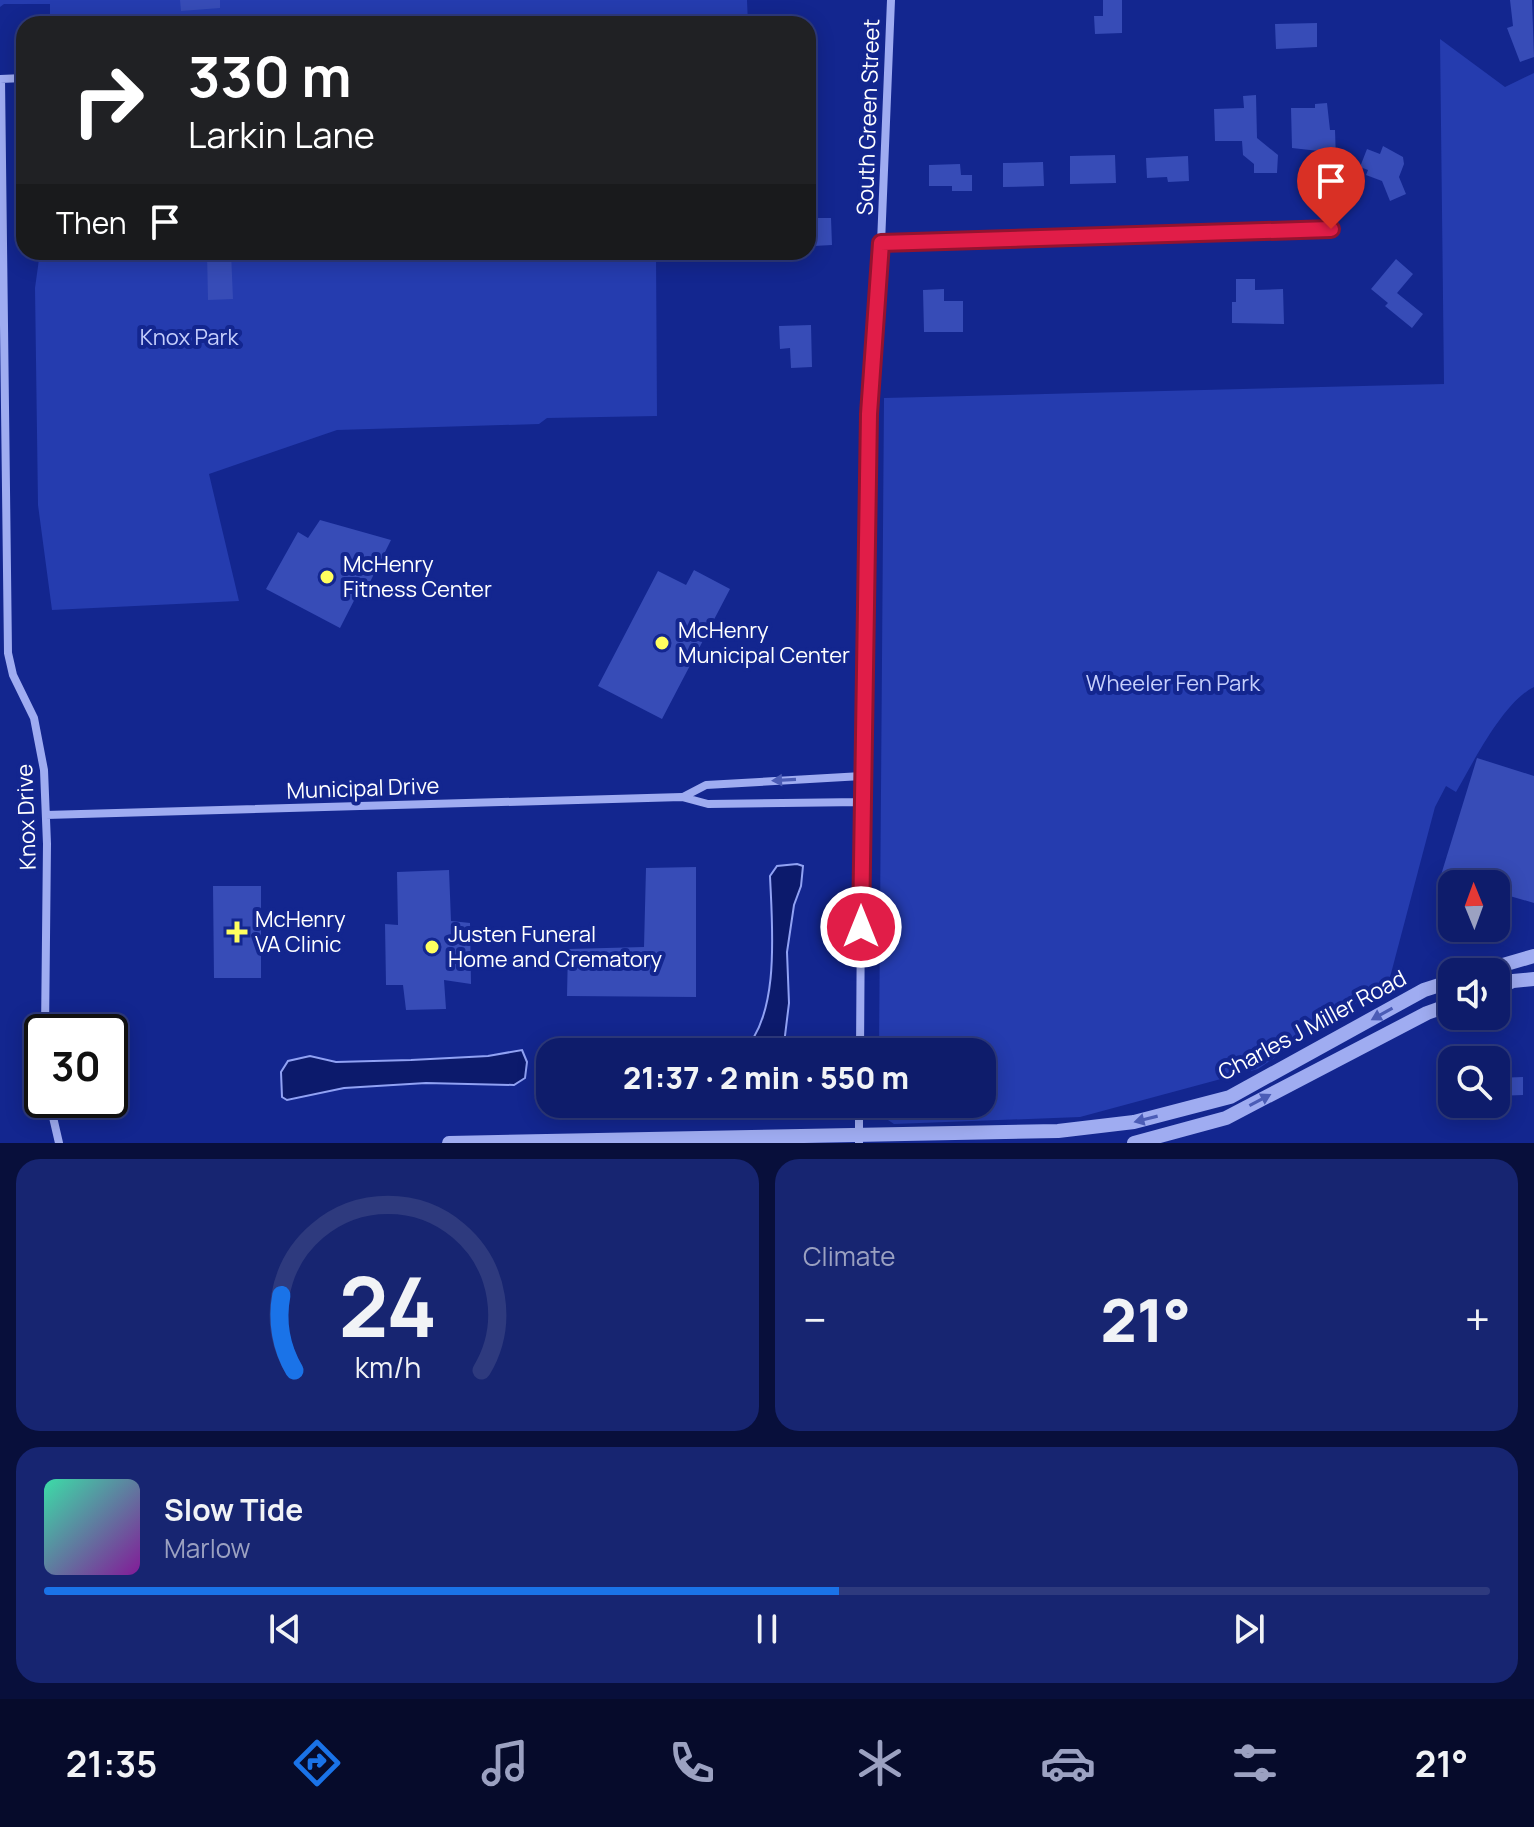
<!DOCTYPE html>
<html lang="en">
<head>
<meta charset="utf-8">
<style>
	:root { --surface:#0e1c6b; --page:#172571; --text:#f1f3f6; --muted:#9ba1c1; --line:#2e3a7e; --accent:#1a73e8 }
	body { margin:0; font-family:Manrope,sans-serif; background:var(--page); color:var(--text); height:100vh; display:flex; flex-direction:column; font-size:30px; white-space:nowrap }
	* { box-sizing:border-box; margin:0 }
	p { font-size:26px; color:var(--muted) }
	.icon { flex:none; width:44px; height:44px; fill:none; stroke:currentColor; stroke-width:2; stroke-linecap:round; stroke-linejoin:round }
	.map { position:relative; height:1143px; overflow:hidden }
	.panel { display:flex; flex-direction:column; gap:16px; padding:16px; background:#080f3b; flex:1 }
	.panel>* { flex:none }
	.banner { position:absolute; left:16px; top:16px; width:800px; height:244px; border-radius:24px; box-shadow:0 4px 20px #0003,0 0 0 2px var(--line); background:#202124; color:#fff; overflow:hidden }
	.needle { width:52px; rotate:359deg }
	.buttons { position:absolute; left:1438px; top:870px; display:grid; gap:16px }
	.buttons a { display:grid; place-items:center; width:72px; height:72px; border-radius:16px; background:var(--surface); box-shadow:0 4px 20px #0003,0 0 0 2px var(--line); font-size:40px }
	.speed { position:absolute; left:24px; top:1014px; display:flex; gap:16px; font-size:40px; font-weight:700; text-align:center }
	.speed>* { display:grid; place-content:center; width:104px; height:104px; border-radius:50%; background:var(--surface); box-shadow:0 4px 20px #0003,0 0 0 2px var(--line); line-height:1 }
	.speed .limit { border:4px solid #111; border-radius:12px; background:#fff; color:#111 }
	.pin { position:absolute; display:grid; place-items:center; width:68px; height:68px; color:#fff; margin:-82px -34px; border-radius:50% 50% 50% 0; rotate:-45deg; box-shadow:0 0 8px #0007 }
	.pin .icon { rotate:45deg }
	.me { position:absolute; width:88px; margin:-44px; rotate:0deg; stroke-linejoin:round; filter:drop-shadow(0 0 6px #0008) }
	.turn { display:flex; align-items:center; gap:28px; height:168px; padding:0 40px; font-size:36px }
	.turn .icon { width:104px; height:104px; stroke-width:2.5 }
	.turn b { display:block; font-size:56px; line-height:68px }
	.then { display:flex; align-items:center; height:76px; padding:0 40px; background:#0003; gap:16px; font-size:30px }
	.big { font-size:60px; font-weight:800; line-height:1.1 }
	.panel .tile { flex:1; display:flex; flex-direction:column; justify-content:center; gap:12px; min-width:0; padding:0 28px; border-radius:24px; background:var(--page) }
	.panel .dial { align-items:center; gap:0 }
	.dial svg { height:208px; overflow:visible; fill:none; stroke:var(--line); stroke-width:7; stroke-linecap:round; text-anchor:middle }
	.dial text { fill:var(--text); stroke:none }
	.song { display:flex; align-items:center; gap:24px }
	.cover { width:96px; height:96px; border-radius:12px; background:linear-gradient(135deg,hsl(160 70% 55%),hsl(290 70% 35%)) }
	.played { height:8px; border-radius:4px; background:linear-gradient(90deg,var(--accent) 55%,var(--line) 55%) }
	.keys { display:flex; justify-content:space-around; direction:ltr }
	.heat { display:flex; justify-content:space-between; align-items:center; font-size:44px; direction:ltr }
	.panel .tiles { flex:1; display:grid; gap:16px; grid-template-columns:1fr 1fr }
	.tile:last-child { grid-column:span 2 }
	.trip { position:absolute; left:536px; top:1038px; width:460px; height:80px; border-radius:24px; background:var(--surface); box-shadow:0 4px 20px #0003,0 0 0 2px var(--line); font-weight:800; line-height:80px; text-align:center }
	.tabs { display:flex; height:128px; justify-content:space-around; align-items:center; background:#060b2b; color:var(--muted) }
	.tabs .icon { width:56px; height:56px }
	.tabs .current { color:var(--accent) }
	.tabs b { font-size:36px; color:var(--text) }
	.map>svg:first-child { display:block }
	.green { fill:#253caf }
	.water { fill:#0c1a6c; stroke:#91a2f4; stroke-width:2 }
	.building { fill:#374cb7 }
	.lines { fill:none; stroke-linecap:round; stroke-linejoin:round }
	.minor { stroke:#9facf1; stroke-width:8 }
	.tertiary { stroke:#9facf1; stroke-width:14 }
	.oneway { fill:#4b5cb6 }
	.route-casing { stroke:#92132f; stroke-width:20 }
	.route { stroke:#e11d48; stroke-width:14 }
	.poi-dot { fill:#fffe5f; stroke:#13268f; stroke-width:3 }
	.labels { text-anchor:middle; stroke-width:8; stroke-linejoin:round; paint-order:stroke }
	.street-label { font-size:22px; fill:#fff; stroke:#13268f }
	.park-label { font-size:22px; fill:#c6cffc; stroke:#13268f }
	.poi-label { font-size:22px; fill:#fff; stroke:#13268f; text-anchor:start }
</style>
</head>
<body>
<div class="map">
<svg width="1534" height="1143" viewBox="0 0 1534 1143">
	<rect width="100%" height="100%" fill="#13268f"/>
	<path class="green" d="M0,0H747L748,24H50V4H4L0,7Z
		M1440,39L1505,87L1534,73V687C1503,702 1473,763 1456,792L1446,786L1435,807L1389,981L1258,1069L1080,1117L894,1124L879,1114V1104H982V1052H879L884,398L1444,384Z
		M40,252H656L657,416L547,418L539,424L337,430L209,474L239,601L52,610L38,505L35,288Z"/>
	<path class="water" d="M797,864L803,866L801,886L794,905L787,952L789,1003L783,1052H742C781,1016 772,925 770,876L777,866Z
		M522,1050L527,1062L525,1078L514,1085L426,1083L344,1088L287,1100L282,1097L281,1072L288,1061L310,1056L336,1062L411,1060L488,1056Z"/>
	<path class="building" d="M180,0H220V8L181,11Z
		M1103,0H1122V33L1095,34L1094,16H1103Z
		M1510,0H1532L1534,57L1520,62L1507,28L1513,26Z
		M1317,23V47L1276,49L1275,24Z
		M1256,95L1257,138L1278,155L1277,173H1254V164L1243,155L1242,141H1215L1214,109L1244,108L1243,96Z
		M1327,103L1330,130H1335L1336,160L1319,159V151L1292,148L1291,108H1315V104Z
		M1383,146L1403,157L1404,164L1399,177L1406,194L1390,201L1382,181L1366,175L1368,170L1360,167L1367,149L1380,154Z
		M1115,155L1116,183L1070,184V156Z
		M1188,156L1189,181L1168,182L1167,177L1147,178L1146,158Z
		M1043,162L1044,186L1003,187V163Z
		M960,164L961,175H972V191H952V186H929V165Z
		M813,218H831L832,245L814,246Z
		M207,252H231L233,299L208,300Z
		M1396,259L1413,274L1397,293L1423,314L1412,328L1385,306L1388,303L1371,289Z
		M1236,279H1255V290L1283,289L1284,324L1232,323V302H1236Z
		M944,289V301H963V332H924L923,290Z
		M811,325L812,367L791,368L790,348L780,349L779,326Z
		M320,520L391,540L367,588L362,585L340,628L266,589L298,532L308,538Z
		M694,570L730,589L662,719L598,686L658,571L686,585Z
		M1477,758L1534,776V903L1496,892V884H1470L1441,875Z
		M696,867V997L567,996L568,949L644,947L646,868Z
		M449,870L451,921L470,923L471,984L444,980L446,1009L406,1010L403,985H386L385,924L398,925L397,872Z
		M213,886H261V978H214Z
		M1523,1077V1095L1496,1096V1078Z"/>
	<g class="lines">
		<path class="minor" d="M0,79L24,78
			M1,79L8,653L13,675L34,718L44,770L47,844L45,1032
			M881,243L1331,229
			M683,797L706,785L862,776
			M46,815L682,797L708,804L862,802
			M860,1052L862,762L869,414L881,243L891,0
			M49,1100L59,1143
			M859,1143V1104"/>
		<path class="tertiary" d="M1479,972L1534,956
			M1496,988L1513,981L1534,979
			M449,1143L1058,1131L1134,1122L1230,1097L1424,990L1452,981
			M1134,1143L1226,1118L1427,1013L1452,1004"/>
	</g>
	<defs><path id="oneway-solid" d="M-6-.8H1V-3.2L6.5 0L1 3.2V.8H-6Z" transform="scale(2)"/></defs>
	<g class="oneway">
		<use href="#oneway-solid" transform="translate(784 780) rotate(177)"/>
		<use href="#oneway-solid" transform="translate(1382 1014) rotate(151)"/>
		<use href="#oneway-solid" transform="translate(1260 1100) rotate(-28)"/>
		<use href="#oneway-solid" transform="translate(1146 1119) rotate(166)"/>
	</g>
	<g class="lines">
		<g class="route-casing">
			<path id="route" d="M861,927L869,414L881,243L1331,229"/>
		</g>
		<use href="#route" class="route"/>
	</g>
	<g class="poi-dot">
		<circle cx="327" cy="577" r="8"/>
		<circle cx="662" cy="643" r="8"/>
		<path d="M233 920h8v8h8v8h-8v8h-8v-8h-8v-8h8z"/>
		<circle cx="432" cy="947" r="8"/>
	</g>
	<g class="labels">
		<g class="street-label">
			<text transform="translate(868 117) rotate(-88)" y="8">South Green Street</text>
			<text transform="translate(363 788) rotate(-2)" y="8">Municipal Drive</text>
			<text transform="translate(26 817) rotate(-92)" y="8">Knox Drive</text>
			<text transform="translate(1312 1025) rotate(-28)" y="8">Charles J Miller Road</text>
		</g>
		<g class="park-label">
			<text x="189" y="345">Knox Park</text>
			<text x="1173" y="691">Wheeler Fen Park</text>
		</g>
		<g class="poi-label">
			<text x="343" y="572">McHenry<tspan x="343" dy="25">Fitness Center</tspan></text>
			<text x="678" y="638">McHenry<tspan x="678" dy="25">Municipal Center</tspan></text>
			<text x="255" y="927">McHenry<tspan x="255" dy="25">VA Clinic</tspan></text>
			<text x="448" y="942">Justen Funeral<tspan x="448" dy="25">Home and Crematory</tspan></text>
		</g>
	</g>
</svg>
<div class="buttons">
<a><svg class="needle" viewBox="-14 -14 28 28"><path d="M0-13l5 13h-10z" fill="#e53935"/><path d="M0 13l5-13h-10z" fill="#9ba1c1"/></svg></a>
<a><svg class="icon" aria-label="sound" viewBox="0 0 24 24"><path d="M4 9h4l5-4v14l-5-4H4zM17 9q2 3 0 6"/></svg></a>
<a><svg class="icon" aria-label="search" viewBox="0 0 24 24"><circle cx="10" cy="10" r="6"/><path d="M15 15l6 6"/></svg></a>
</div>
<div class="speed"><div class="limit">30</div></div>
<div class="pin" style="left:1331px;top:229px;background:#d93025"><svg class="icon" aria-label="arrive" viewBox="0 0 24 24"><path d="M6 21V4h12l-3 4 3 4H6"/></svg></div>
<svg class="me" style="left:861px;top:927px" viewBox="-20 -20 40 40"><circle r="17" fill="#e11d48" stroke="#fff" stroke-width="3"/><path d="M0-11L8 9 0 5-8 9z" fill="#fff"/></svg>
<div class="trip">21:37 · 2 min · 550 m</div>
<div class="banner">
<div class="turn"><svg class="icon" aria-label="right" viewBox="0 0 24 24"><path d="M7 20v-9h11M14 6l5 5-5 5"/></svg><div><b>330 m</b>Larkin Lane</div></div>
<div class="then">Then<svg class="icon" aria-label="arrive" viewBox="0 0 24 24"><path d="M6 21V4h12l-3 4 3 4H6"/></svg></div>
</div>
</div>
<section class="panel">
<div class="tiles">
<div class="tile dial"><svg viewBox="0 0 100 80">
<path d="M14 69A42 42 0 1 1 86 69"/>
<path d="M14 69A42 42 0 0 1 9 40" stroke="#1a73e8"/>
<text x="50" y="56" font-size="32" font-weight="700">24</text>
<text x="50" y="72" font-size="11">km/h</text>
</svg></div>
<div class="tile"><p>Climate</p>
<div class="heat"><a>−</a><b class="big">21°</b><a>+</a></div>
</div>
<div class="tile">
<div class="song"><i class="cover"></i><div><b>Slow Tide</b><p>Marlow</p></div></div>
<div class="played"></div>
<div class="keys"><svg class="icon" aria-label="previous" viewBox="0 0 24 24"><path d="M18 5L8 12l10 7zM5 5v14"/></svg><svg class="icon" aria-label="pause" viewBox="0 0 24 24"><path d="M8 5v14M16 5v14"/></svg><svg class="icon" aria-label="next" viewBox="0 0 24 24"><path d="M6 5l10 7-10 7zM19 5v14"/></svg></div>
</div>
</div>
</section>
<nav class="tabs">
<b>21:35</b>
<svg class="icon current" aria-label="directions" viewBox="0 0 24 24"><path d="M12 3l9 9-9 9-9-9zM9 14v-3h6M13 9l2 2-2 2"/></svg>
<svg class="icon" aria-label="music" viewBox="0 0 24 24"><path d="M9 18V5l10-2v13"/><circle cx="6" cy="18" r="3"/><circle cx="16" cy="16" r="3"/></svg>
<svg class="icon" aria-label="phone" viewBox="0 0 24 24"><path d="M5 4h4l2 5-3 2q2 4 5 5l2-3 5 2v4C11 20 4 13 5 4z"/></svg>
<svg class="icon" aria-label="climate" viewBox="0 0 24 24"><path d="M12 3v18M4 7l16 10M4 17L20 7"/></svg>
<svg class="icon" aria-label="car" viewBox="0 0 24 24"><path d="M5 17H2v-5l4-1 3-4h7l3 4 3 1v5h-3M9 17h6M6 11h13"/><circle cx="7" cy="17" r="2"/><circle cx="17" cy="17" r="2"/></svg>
<svg class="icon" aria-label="filters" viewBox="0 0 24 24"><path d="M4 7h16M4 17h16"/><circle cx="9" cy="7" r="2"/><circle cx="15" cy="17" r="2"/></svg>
<b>21°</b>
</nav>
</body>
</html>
